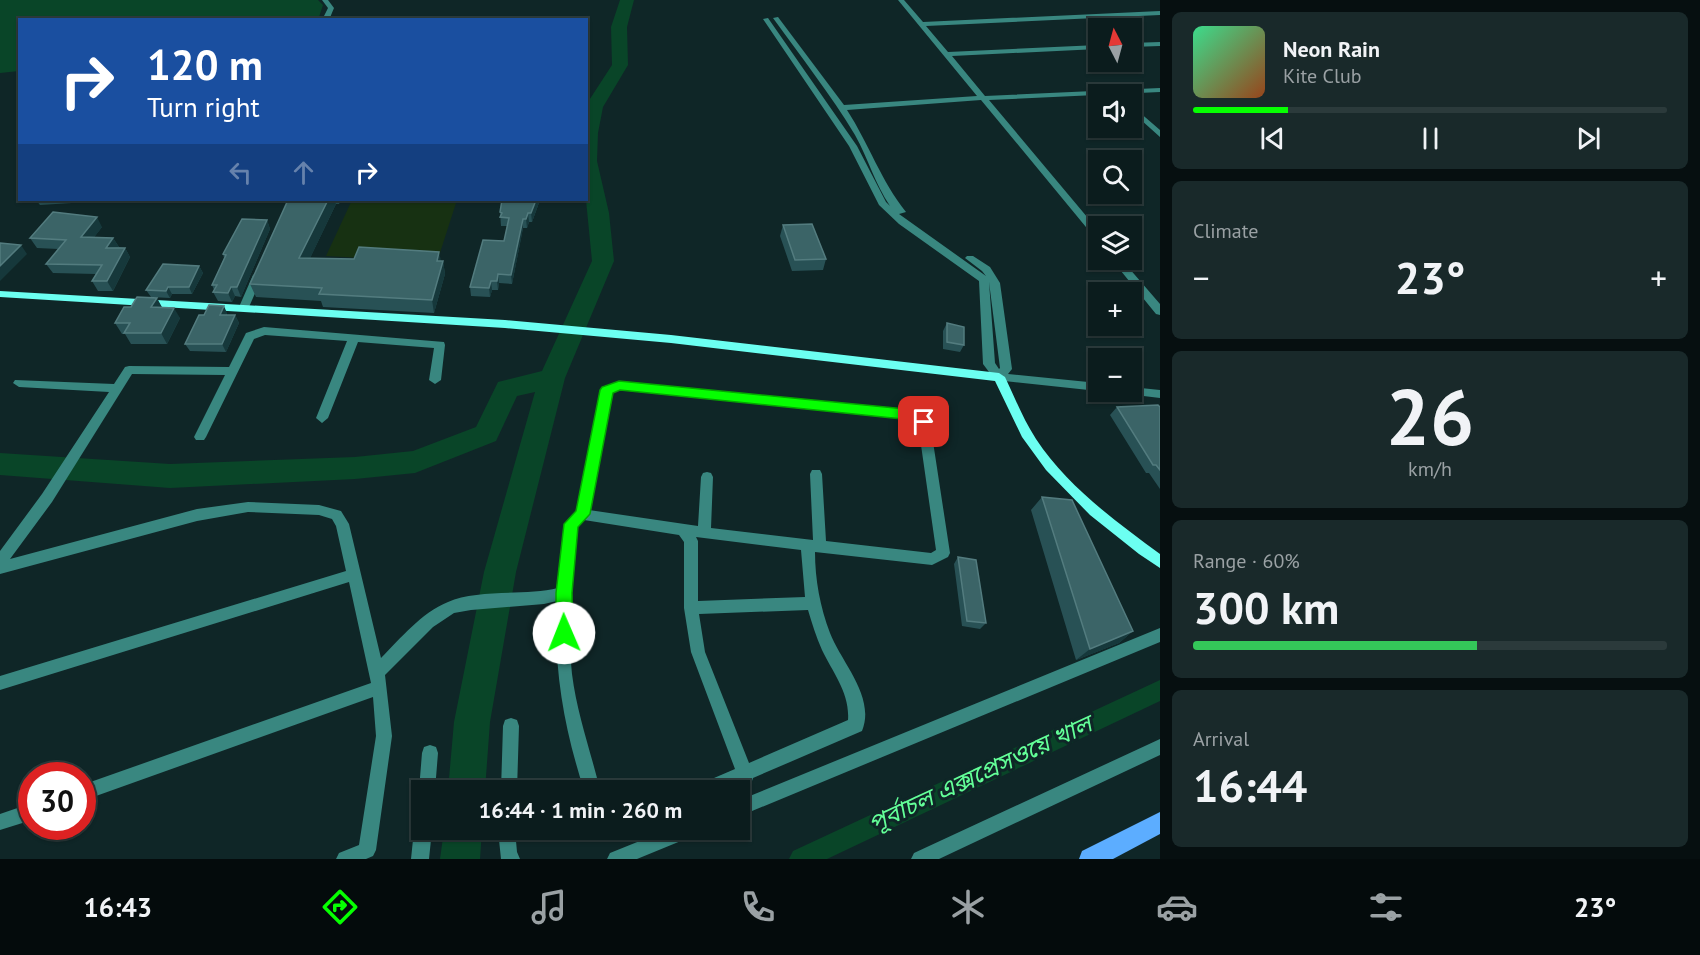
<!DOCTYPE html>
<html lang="en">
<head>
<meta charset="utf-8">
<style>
	:root { --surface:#0b1c1d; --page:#19292a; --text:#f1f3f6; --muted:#9aa1a4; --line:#2b3a3b; --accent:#06ff01 }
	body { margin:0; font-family:"PT Sans","Noto Sans Bengali",sans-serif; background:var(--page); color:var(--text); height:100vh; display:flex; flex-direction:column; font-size:22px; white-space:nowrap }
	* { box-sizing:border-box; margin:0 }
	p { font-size:20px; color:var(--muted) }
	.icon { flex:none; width:33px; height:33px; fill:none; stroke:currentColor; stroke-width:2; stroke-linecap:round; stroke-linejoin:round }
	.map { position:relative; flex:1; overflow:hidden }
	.side { display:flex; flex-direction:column; gap:12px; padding:12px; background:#060f10; width:540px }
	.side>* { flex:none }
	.banner { position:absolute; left:18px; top:18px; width:570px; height:183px; border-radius:0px; box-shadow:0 2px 4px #0004,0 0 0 2px var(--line); background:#1a4fa0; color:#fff; overflow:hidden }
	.needle { width:39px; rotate:354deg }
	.tools { position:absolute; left:1088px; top:18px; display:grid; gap:12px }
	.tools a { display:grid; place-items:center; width:54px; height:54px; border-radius:0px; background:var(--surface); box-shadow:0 2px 4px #0004,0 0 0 2px var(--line); font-size:30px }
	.speed { position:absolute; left:18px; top:762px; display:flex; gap:12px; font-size:30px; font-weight:700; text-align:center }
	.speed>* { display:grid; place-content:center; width:78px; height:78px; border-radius:50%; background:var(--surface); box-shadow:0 2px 4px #0004,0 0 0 2px var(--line); line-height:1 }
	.speed .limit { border:9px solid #d22; background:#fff; color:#111 }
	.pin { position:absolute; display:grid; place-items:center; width:51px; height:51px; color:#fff; margin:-26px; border-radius:12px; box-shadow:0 3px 9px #0006 }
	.me { position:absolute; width:66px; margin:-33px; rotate:359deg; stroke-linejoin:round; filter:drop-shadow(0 0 4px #0008) }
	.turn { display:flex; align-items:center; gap:21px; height:126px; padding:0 30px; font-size:27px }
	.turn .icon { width:78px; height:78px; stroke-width:2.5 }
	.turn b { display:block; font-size:42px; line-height:51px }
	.lanes { display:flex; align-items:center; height:57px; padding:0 30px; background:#0003; justify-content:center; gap:30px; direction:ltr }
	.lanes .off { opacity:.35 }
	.big { font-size:45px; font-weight:700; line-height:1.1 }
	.side .card { flex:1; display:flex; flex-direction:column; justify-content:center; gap:9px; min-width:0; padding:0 21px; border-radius:9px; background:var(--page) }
	.side .dial { align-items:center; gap:0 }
	.dial b { font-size:78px; line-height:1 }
	.song { display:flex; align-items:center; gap:18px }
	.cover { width:72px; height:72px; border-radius:9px; background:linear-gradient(135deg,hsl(150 70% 55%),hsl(20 70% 35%)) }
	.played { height:6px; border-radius:3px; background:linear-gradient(90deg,var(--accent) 20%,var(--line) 20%) }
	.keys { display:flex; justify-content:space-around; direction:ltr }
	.heat { display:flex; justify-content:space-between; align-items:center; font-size:33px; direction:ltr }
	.charge { height:9px; border-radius:4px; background:linear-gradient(90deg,#34c759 60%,var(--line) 0) }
	.trip { position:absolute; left:411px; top:780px; width:339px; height:60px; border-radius:0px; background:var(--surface); box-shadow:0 2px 4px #0004,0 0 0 2px var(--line); font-weight:700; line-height:60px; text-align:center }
	.tabs { display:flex; height:96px; justify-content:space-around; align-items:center; background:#040b0c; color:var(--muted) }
	.tabs .icon { width:42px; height:42px }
	.tabs .selected { color:var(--accent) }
	.tabs b { font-size:27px; color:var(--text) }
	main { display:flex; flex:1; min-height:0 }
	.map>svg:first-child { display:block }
	.green { fill:#173112 }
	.water { fill:#094528 }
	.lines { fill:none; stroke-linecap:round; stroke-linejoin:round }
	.canal { fill:#094528; fill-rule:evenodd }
	.river { fill:#094528; fill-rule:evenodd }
	.street { fill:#398780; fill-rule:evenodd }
	.secondary { fill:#6cfff1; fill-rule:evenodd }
	.primary { fill:#5cadff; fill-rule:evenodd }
	.wall { fill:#285155 }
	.shaded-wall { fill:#16383b }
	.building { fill:#3b6467; stroke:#537c7f; stroke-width:1.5 }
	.route { fill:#06ff01; stroke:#04a601; stroke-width:1.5 }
	.labels { text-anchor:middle; stroke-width:6; stroke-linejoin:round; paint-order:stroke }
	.near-water-label { font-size:24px; font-style:italic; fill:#63ff98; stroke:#0f2627 }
</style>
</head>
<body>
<main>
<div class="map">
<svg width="1160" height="859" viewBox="0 0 1160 859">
	<rect width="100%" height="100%" fill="#0f2627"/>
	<path class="green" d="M352,200H457L437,262L326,256Z"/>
	<path class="water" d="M0,0H318L323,5L318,20H20L19,71L0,73Z"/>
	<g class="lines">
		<path class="canal" d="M1160,680V701L827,859H789L793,851Z"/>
		<path class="river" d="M620,0H634L627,27L628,65L603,107L598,133L597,161L609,213L614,261L565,378L516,572L490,722L485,790H448L454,722L484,572L535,392L517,396L496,441L415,473L355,479L170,488L0,475V453L170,464L355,457L413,451L476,427L498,382L542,371L592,261L586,200V105L612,65L611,27Z
			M444,830H482L480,859H440Z"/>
		<path class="street" d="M322,0H328L334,8L329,20H322L328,8Z
			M898,0H904L923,22L1160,11V15L926,26L948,52L1098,45V49L952,56L985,96L1160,88V92L989,100L1098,230V239L1095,238L981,100L847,110C869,144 881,181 906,212L899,214L986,276L982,271L965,258L967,256H973L990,267L1000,283L1012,369L1008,374L1098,383V391L995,380L983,364L979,281L899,224L879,205L849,146L763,19L768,18L857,146L886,202L890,206C875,184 868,158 855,135C831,95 801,57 773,18L778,17L844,105L977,96ZM989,282L1000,368L999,369L995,363Z
			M1160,42V46L1131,47V43Z
			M1131,105L1160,130V137L1131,111Z
			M1112,260H1122L1160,304V315L1156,314Z
			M258,272L263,275L249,307L244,311L240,310L239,307L253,275Z
			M264,327L444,342L445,345L441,380L435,384L429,380L434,348L358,342L328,418L322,423L316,418L347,341L265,335L254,339L206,437L204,440H196L194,437L225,375L132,374L52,502L10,559L197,509L248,502L319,505L341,511L349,524L381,658C401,638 421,613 448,602C476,589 525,596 558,588L564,524L576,511L601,390L603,387L619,382L920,412L930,422L950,553L948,557L932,565L815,552C815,579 820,607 830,633C841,662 876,697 862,731L753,778L752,781L743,782L724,790H698L700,784L735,769L691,652L684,608V542L679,535L584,520L577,526C572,575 567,625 572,674C577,714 591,752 600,790H584C564,728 553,667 557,601L544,604L471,610L454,613L433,627L385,675L392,736L376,850L373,856L366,859H336L339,853L359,845L376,736L373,697L82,801V785L371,683L349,582L0,690V676L346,571L336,526L332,519L319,515L248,512L197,521L0,574V551L42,494L109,392L19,387L13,383L15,380L114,384L125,367L129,366L229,367L246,333ZM619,390L913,419L918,424L936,550L931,553L826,541L822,474L820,470H812L810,474L813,540L711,528L713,477L711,473L707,472L703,473L701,477L698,526L589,510L612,393ZM696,537L801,550L805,597L698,601V541ZM808,610C812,623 816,637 822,650C833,673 850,693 848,720L749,763L705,652L699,614Z
			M1131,387L1160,390V398L1127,394L1126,392H1131Z
			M1160,628V642L740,816V800Z
			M511,718L517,720L519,726L517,790H501L503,726L505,720Z
			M1160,739V755L939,859H911L914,853Z
			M430,745L436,747L438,753L435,790H422V796L419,790L422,753L424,747Z
			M32,803V820L0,830V814Z
			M422,822V830H432L429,859H411L414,830L417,824Z
			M498,830H515L517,852L520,859H501Z
			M667,830H696L693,836L637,859H607L610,853Z"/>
		<path class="secondary" d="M0,291L505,320L671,335L999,373L1005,377C1015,398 1023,419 1036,439C1067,486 1115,521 1160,554V568L1139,554L1090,515L1046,470L1022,437L995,381L671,343L505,328L0,297Z"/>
		<path class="primary" d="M1160,812V834L1113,859H1079L1082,851Z"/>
	</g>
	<path class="wall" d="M36,200H74L72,203L40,205Z
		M288,200H341L339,204H336L310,258L443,261L445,274L434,313L323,307L321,301L256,297L250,284Z
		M540,200L532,222H529L527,228H523L512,284L499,283L498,290H492L490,297L471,296L470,287L504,241L507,226H501L500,212Z
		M267,220L270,229L241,297L235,296L232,302L218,301L213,292L214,290L212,285L224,258L223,254Z
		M783,225L826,259L823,270L792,271L780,236Z
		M102,227L94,237L113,238L119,247L125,248L130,257L113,291H98L92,281L96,274L53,273L46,264L58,249L37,248L30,238Z
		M199,266L203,273L192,294H172L170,298L151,297L146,290Z
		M162,307L180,318L167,344H131L125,334H122L115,323Z
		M227,313V315H235L239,323L226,352L190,351L185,344Z
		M947,323L964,345L960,352L943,349V331Z
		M1117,407H1160V489L1149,473H1146L1110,415Z
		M1042,497L1133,631L1119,643L1076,660L1031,510Z
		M958,557L986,623L980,629L962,626L954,564Z"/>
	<path class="shaded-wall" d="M328,200H334L336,204L304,271L299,258Z
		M536,200H540L532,222L531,213Z
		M528,213L529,222L527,228L526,219Z
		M97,217L102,227L87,247L81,237Z
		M523,219V228L512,284L511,275Z
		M267,220L270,229L241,297L237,287Z
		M113,238L119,247L106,248Z
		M21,245L27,254L0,281V266Z
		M125,248L130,257L113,291L107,281Z
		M439,252L442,265L437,261Z
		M443,261L445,274L434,313L432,300Z
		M199,266L203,273L192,294L189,287Z
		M498,274L499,283L498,290L497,281Z
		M491,281L492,290L490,297L489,288Z
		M168,287L172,294L170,298L166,291Z
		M231,287L235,296L232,302L228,293Z
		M157,298L163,309L151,307Z
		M224,306L227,313L223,323L220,315Z
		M174,308L180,318L167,344L161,333Z
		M235,315L239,323L226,352L222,344Z
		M1133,631L1119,643L1076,660L1090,649Z"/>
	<path class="building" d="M288,200H328L299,258L354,259L359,247L439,252L437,261H443L432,300L319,294L322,288L250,284Z
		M502,200H536L531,213H528L526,219H523L511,275L498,274L497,281H491L489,288L470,287L483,240L504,241L509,218L500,217L502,213L500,212Z
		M53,212L97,217L81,237L113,238L106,248H125L107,281H92L102,265L46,264L66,240L30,238Z
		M242,219L267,220L237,287H231L228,293L213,292L217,285H212L226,255L223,254Z
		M812,224L826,259L795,260L783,225Z
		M0,243L21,245L0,266Z
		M163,264L199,266L189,287H168L166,291L146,290Z
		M137,297L157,298L151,307L174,308L161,333H124L130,323H115L124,307H131Z
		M209,305L224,306L220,315H235L222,344H185L199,315H204Z
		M947,323L964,327V345L947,342Z
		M1158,405L1160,407V470L1156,465H1153L1117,407Z
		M1042,497L1072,500L1133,631L1090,649Z
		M958,557L976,560L986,623L967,621Z"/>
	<path class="route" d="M619,381L916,410L931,422L924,427L912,420L620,390L613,393L590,514L578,527L572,593L573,633L570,638L564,641L559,638L556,633V593L564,524L576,511L600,390L602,387Z"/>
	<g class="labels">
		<g class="near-water-label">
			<text transform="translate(980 774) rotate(-25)" y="8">পূর্বাচল এক্সপ্রেসওয়ে খাল</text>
		</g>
	</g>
</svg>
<div class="tools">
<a><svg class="needle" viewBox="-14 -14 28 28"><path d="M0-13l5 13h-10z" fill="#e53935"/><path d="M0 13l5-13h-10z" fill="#9aa1a4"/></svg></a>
<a><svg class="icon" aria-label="sound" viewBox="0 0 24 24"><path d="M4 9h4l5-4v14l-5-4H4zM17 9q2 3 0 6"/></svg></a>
<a><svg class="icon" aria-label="search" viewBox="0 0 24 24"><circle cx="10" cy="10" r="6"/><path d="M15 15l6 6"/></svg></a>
<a><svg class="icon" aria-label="layers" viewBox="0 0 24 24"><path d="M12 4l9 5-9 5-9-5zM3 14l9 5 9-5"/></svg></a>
<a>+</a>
<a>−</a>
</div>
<div class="speed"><div class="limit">30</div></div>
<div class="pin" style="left:924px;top:422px;background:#d93025"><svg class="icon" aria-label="arrive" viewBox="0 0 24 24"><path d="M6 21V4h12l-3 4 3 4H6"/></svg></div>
<svg class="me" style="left:564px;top:633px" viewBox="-20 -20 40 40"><circle r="19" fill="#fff"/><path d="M0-13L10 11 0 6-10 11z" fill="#06ff01"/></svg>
<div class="trip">16:44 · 1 min · 260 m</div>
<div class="banner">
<div class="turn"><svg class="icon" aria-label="right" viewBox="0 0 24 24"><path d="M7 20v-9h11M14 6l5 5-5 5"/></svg><div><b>120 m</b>Turn right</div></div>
<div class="lanes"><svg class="icon off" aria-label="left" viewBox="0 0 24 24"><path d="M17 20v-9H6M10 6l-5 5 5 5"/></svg><svg class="icon off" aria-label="ahead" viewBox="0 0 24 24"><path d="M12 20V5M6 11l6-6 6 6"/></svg><svg class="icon" aria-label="right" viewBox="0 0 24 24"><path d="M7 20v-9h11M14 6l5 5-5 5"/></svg></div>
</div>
</div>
<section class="side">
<div class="card">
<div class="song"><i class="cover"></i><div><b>Neon Rain</b><p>Kite Club</p></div></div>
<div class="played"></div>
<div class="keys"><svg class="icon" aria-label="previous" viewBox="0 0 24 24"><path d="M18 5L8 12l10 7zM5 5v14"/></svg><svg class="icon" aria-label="pause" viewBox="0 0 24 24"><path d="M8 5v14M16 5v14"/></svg><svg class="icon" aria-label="next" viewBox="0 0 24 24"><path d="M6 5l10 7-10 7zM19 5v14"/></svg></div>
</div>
<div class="card"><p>Climate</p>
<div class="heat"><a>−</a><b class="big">23°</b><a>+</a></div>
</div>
<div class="card dial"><b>26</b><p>km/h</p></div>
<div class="card"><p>Range · 60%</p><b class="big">300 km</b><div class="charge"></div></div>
<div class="card"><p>Arrival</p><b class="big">16:44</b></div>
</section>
</main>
<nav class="tabs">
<b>16:43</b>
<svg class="icon selected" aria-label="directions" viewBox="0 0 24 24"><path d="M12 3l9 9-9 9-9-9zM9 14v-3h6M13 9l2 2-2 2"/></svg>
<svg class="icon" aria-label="music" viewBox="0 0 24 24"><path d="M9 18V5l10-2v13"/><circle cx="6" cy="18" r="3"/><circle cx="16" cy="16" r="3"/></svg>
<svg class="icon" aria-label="phone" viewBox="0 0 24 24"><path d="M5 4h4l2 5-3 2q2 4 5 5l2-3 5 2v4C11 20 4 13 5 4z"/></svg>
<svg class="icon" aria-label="climate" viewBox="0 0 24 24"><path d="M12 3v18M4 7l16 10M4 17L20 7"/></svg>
<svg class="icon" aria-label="car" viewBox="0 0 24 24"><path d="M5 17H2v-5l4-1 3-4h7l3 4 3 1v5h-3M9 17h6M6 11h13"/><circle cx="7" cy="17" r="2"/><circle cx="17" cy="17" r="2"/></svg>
<svg class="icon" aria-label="filters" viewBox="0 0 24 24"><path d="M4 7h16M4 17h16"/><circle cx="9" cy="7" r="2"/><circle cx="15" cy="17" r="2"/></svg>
<b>23°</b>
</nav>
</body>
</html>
